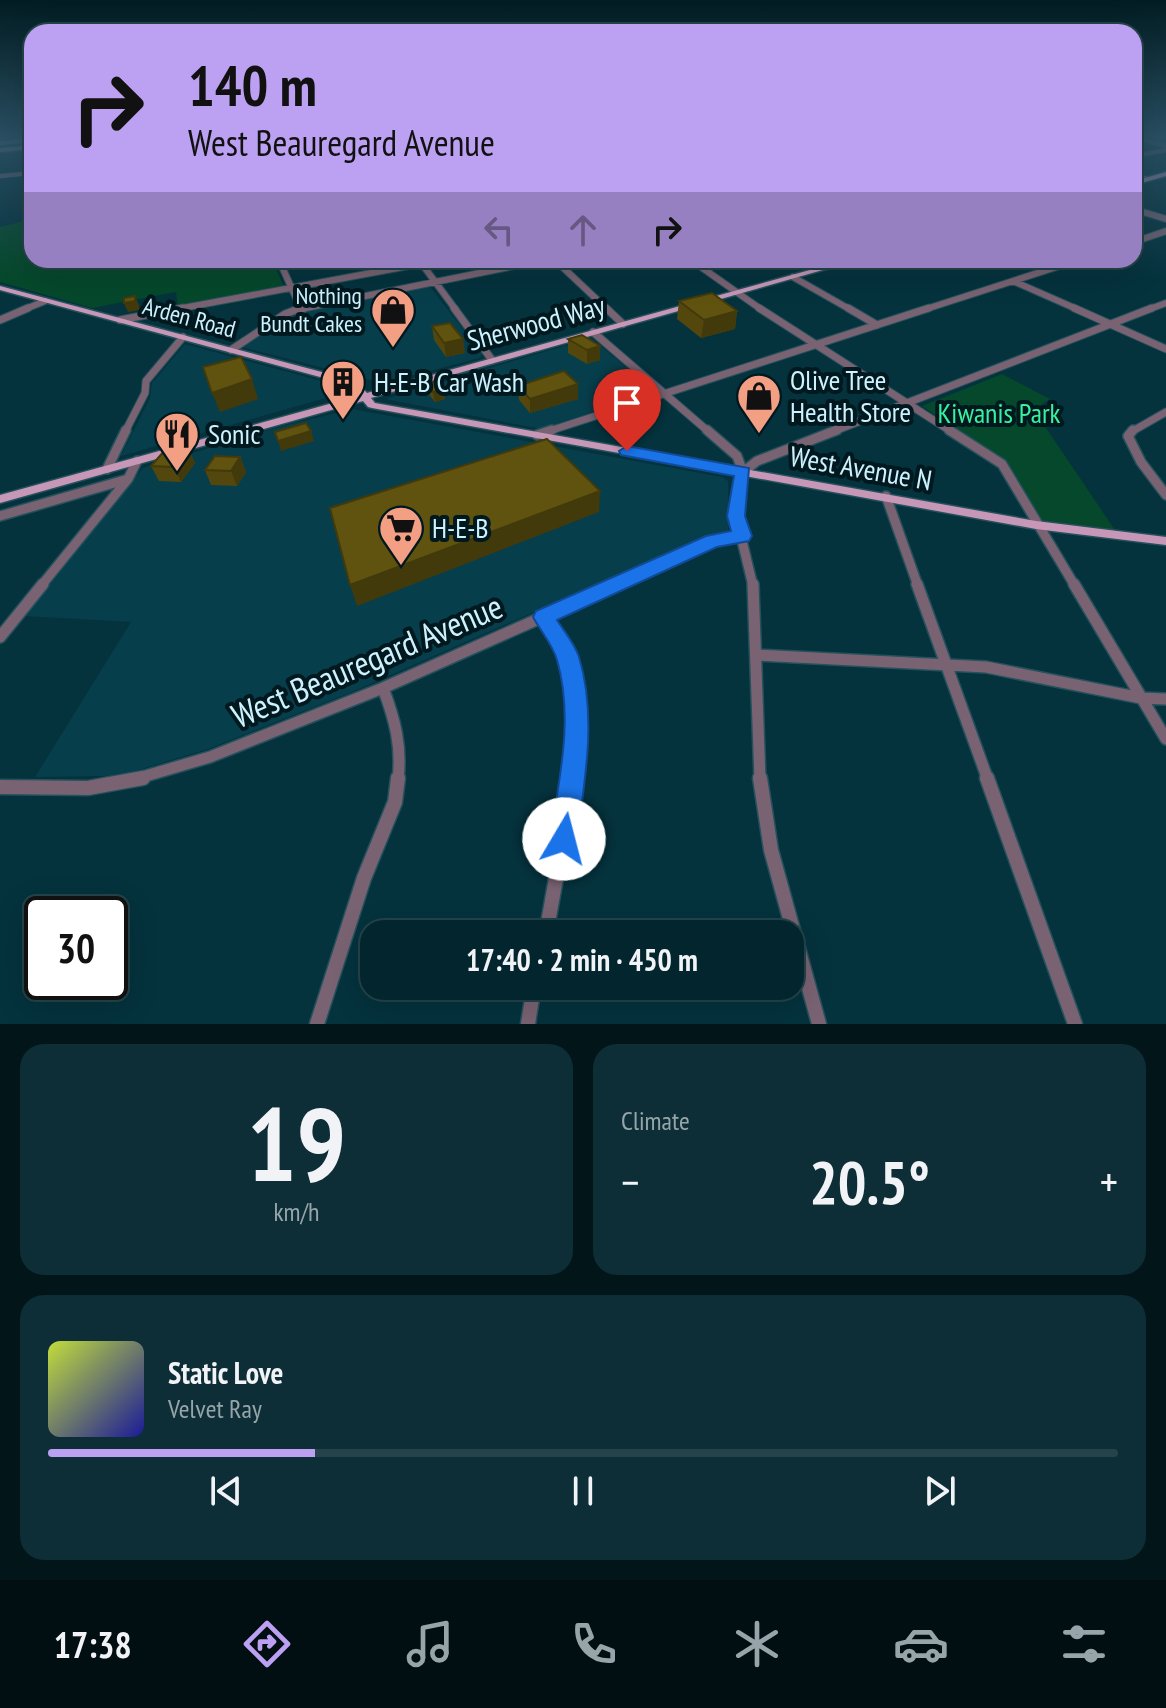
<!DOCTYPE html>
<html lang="en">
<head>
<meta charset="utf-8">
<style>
	:root { --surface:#03262e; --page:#0d2e36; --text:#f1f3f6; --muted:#97a5aa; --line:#24434a; --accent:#bca0f2 }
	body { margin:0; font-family:"PT Sans Narrow",sans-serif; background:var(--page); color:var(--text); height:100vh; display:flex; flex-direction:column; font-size:30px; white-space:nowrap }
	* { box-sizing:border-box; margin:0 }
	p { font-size:26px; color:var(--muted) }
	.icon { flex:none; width:44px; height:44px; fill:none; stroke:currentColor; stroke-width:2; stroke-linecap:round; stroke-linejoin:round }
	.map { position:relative; height:1024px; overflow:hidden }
	.sheet { display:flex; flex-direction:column; gap:20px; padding:20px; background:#021519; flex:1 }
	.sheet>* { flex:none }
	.top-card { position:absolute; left:24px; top:24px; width:1118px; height:244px; border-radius:24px; box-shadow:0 8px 32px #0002,0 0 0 2px var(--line); background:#bca0f2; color:#111; overflow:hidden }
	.speed { position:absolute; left:24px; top:896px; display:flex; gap:16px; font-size:40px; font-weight:700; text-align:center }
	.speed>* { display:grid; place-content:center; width:104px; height:104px; border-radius:50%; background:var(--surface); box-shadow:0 8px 32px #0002,0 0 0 2px var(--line); line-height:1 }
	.speed .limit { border:4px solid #111; border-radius:12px; background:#fff; color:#111 }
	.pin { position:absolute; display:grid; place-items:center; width:68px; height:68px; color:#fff; margin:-82px -34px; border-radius:50% 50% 50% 0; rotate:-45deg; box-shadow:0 0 8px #0007 }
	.pin .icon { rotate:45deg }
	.me { position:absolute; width:88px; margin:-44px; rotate:8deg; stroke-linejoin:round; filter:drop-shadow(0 0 6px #0008) }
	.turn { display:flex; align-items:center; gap:28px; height:168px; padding:0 32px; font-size:36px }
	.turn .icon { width:104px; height:104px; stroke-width:2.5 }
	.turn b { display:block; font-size:56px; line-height:68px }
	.lanes { display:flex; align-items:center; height:76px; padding:0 32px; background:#0003; justify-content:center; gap:40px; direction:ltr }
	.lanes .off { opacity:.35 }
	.big { font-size:60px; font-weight:700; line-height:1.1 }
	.sheet .widget { flex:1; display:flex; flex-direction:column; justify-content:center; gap:12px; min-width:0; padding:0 28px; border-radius:24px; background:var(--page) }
	.sheet .dial { align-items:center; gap:0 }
	.dial b { font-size:104px; line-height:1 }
	.song { display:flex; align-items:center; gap:24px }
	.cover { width:96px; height:96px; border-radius:12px; background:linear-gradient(135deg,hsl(70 70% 55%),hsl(240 70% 35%)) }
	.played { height:8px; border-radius:4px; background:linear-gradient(90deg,var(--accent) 25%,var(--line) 25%) }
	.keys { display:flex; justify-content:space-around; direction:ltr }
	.heat { display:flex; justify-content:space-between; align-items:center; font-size:44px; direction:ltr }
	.sheet .tiles { flex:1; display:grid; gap:20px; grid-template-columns:1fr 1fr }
	.widget:last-child { grid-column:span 2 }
	.trip { position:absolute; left:360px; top:920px; width:444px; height:80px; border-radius:24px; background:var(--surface); box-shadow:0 8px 32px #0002,0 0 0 2px var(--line); font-weight:700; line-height:80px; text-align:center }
	.dock { display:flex; height:128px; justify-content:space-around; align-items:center; background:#010f12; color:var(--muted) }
	.dock .icon { width:56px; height:56px }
	.dock .current { color:var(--accent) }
	.dock b { font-size:36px; color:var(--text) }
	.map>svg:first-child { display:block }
	.built { fill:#073e4b }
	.green { fill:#05482b }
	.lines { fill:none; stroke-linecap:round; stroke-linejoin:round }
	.minor-far5-casing { stroke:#24515c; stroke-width:5 }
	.minor-far4-casing { stroke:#24515c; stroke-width:8 }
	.minor-far3-casing { stroke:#24515c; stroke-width:9 }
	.minor-far2-casing { stroke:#24515c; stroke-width:12 }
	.minor-far1-casing { stroke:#24515c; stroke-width:14 }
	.minor-casing { stroke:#24515c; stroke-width:17 }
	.major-casing { stroke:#24515c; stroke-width:3 }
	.highway-casing { stroke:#24515c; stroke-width:3 }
	.minor-far5 { stroke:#796272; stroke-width:4 }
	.minor-far4 { stroke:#796272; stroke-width:6 }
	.minor-far3 { stroke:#796272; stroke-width:7 }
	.minor-far2 { stroke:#796272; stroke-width:9 }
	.minor-far1 { stroke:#796272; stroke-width:11 }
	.minor { stroke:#796272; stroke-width:14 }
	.major { fill:#c697b7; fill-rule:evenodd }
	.highway { fill:#e4abd2; fill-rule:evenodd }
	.wall { fill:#53470e }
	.shaded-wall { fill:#433a0b }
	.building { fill:#605310; stroke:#433a0b; stroke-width:2 }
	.route { fill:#1a73e8; stroke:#114b97; stroke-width:2 }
	.labels { text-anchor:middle; stroke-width:8; stroke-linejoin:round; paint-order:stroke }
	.far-poi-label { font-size:24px; fill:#cdf2fe; stroke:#01181f; text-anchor:end }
	.far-street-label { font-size:24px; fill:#cdf2fe; stroke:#01181f }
	.street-label { font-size:28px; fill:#cdf2fe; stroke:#01181f }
	.poi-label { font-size:28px; fill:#cdf2fe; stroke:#01181f; text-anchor:start }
	.park-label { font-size:28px; fill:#38f19f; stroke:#01181f }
	.near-street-label { font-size:34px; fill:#cdf2fe; stroke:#01181f }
</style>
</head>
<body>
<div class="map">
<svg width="1166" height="1024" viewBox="0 0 1166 1024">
	<rect width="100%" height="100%" fill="#04323d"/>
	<path class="built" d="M428,284L482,354L480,358L382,383L233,345L283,314Z
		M591,338L655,391L541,429L385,399Z
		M185,344L343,387L347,392L121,456L150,398L152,383Z
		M352,409L722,477L728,481V531L698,540L352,692L208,749L135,771L106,776L35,777L131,622L25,616L143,468L278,427Z"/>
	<path class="green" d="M32,219V260H272L284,287L178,308L176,292L92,308L0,282V227Z
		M1002,374L1050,399L1034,410L1117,533L1040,520L1008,465L922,406Z"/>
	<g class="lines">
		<g class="minor-far5-casing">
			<path id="minor-far5" d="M1134,137L1166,146
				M1134,156L1166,150
				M1134,175L1148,179
				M0,176L32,173
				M1134,209L1149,214"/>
		</g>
		<g class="minor-far4-casing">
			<path id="minor-far4" d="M1143,212L1166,219
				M1134,242L1166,231
				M279,260L301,309L297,310
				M419,260L456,310
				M555,260L608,310
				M691,260L762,310
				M827,260L836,265
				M793,277L851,310
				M1013,281L1079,310
				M301,309L544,260
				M23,310L45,301
				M172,310L441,260
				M923,310L1078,260
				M1147,310L1166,303"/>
		</g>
		<g class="minor-far3-casing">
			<path id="minor-far3" d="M454,308L492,360
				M606,308L623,324
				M759,308L952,432
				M848,308L877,325
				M1074,308L1166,349
				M301,309L305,308
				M0,320L28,308
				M120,320L183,308
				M593,332L709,432
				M231,350L285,314L301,308
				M125,432L145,393L146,381L183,337
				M546,432L929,308
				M832,432L1152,308
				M1131,432L1166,412"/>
		</g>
		<g class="minor-far2-casing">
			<path id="minor-far2" d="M707,430L737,456L743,472
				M949,430L1002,464L1075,586
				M1133,430L1128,436L1141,462L1166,495
				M537,435L552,430
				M107,469L126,430
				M743,472L736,516L753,586
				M743,472L757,461L837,430
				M886,496L918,586
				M0,516L128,479
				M41,586L128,479L137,461
				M612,586L713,541L742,536"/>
		</g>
		<g class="minor-far1-casing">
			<path id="minor-far1" d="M753,584L760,780
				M917,584L988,780
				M1074,584L1166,739
				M543,617L566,654L574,692V780
				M0,637L43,584
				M757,655L986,667L1141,698L1166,699
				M383,688C395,720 402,746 398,780
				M132,780L210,757L383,688L617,584"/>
		</g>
		<g class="minor-casing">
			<path id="minor" d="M760,778L771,850L819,1024
				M987,778L1075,1024
				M0,787L88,788L143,778
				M546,934L574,778
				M317,1024L364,878L395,802L398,778
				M528,1024L534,986"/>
		</g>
		<g class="major-casing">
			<path id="major" d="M32,145V149L0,152V148Z
				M1166,172V176L1134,185V181Z
				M846,260H858L371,398L375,403L1036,521L1166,537V545L1036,529L372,408L368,407L363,401L0,503V495L358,396L353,389L342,383L0,290V286L348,379L359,385L367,393Z"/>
		</g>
		<g class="highway-casing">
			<path id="highway" d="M32,138V142L0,145V141Z"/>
		</g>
		<use href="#minor-far5" class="minor-far5"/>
		<use href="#minor-far4" class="minor-far4"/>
		<use href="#minor-far3" class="minor-far3"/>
		<use href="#minor-far2" class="minor-far2"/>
		<use href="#minor-far1" class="minor-far1"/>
		<use href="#minor" class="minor"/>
		<use href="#major" class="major"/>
		<use href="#highway" class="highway"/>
	</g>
	<path class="wall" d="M679,301L737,311L735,329L701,338L677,319Z
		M432,326L465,353L446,357L434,340Z
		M568,339L600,346V360L587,364L568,353Z
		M427,384L443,389L445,399L435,402L428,393Z
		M518,386L578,399L530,413L519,400Z
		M188,448L195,463L181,482L159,481L151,466Z
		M240,457L246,472L237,486L211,485L205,470Z"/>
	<path class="shaded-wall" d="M135,296L139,305V310L128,312L124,303Z
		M737,311L735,329L701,338L704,320Z
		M463,339L465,353L446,357L444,343Z
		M600,346V360L587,364V350Z
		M252,379L258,399L220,412L212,393Z
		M578,384V399L530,413V399Z
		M443,389L445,399L435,402L433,392Z
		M311,431L314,441L281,451L278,441Z
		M188,448L195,463L181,482L174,467Z
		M240,457L246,472L237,486L231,471Z
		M600,491L599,512L357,606L350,585Z"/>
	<path class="building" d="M712,293L737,311L704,320L679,301Z
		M135,296V301L124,303V298Z
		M450,323L463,339L444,343L432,326Z
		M582,335L600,346L587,350L568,339Z
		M241,357L252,379L212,393L203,367Z
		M564,371L578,384L530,399L518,386Z
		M437,381L443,389L433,392L427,384Z
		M306,423L311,431L278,441L275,432Z
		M547,439L600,491L350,585L330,508Z
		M188,448L174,467L151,466L165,450Z
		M215,456L240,457L231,471L205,470Z"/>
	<linearGradient id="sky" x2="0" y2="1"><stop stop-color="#021c22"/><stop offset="0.49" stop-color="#294f62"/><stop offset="1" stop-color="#294f62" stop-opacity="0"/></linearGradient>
	<rect width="1166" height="280" fill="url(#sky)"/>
	<path class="route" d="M627,446L749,468L745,516L752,536L749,541L717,547L557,620C564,631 575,644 579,657C597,716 585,779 577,839L573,848L564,852L554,848L550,839C559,780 574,718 557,660C553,645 540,630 533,617L536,611L706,536L731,531L727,516L734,476L621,455L619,451Z"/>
	<defs>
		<g id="shop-pin" transform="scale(2.3)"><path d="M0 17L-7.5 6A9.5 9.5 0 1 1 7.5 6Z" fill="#f39f84" stroke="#01181f"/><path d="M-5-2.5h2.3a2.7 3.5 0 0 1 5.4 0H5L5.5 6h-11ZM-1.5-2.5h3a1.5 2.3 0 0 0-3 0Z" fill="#111"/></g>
		<g id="building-pin" transform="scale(2.3)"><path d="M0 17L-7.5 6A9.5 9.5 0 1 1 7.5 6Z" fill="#f39f84" stroke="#01181f"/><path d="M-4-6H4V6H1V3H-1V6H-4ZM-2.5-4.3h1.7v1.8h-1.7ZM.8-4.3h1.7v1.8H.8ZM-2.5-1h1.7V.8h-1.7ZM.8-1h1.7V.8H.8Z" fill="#111"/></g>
		<g id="restaurant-pin" transform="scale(2.3)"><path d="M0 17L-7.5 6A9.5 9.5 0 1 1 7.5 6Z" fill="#f39f84" stroke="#01181f"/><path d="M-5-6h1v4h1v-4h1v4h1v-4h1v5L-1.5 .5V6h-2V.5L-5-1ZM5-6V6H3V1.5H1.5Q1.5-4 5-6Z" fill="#111"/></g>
		<g id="supermarket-pin" transform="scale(2.3)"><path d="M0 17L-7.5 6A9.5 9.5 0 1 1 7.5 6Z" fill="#f39f84" stroke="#01181f"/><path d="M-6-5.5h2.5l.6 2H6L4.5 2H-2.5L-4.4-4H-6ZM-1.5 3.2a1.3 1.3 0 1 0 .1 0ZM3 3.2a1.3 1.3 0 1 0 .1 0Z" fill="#111"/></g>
	</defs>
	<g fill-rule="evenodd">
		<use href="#shop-pin" x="393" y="310"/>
		<use href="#building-pin" x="343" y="382"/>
		<use href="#shop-pin" x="759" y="396"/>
		<use href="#restaurant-pin" x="177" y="434"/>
		<use href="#supermarket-pin" x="401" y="528"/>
	</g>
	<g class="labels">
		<g class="far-poi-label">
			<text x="362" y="304">Nothing<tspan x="362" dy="28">Bundt Cakes</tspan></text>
		</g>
		<g class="far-street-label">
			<text transform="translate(189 318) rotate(15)" y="8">Arden Road</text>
		</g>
		<g class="street-label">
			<text transform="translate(536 323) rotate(-15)" y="10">Sherwood Way</text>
			<text transform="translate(861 468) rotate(10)" y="10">West Avenue N</text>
		</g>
		<g class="poi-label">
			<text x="790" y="390">Olive Tree<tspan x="790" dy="32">Health Store</tspan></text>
			<text x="374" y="392">H-E-B Car Wash</text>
			<text x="208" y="444">Sonic</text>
			<text x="432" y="538">H-E-B</text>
		</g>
		<g class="park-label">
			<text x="999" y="423">Kiwanis Park</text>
		</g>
		<g class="near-street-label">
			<text transform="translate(367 661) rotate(-23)" y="12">West Beauregard Avenue</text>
		</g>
	</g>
</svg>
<div class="speed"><div class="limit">30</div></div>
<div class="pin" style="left:627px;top:451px;background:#d93025"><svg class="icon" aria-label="arrive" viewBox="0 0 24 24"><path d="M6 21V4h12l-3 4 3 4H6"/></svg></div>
<svg class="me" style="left:564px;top:839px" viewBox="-20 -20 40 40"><circle r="19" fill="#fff"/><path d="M0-13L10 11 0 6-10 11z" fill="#1a73e8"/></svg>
<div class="trip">17:40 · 2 min · 450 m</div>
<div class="top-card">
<div class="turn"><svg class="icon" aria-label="right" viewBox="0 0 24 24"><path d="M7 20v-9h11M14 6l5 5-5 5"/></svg><div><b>140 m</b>West Beauregard Avenue</div></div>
<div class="lanes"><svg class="icon off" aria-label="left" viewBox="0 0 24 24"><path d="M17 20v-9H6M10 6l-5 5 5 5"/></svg><svg class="icon off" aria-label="ahead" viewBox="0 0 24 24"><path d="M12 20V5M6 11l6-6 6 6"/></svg><svg class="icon" aria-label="right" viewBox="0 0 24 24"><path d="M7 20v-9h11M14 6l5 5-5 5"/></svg></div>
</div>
</div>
<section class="sheet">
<div class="tiles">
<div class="widget dial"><b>19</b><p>km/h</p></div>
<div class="widget"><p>Climate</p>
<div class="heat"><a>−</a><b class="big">20.5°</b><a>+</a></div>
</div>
<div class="widget">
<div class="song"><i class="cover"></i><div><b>Static Love</b><p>Velvet Ray</p></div></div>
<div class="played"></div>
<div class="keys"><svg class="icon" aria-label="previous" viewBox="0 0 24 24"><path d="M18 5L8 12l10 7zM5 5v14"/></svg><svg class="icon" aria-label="pause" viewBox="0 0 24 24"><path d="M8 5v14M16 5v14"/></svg><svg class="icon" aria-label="next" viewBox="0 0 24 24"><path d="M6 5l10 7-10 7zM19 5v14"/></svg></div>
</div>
</div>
</section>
<nav class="dock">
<b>17:38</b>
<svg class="icon current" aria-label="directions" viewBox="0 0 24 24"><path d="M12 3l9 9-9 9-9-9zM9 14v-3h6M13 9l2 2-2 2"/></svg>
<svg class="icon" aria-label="music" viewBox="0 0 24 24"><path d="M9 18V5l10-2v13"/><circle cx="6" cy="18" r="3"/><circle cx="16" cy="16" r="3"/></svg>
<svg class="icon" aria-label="phone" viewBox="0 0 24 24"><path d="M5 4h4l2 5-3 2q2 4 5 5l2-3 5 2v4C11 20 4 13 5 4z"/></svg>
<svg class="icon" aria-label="climate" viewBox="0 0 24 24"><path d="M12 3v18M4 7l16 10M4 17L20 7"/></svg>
<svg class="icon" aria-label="car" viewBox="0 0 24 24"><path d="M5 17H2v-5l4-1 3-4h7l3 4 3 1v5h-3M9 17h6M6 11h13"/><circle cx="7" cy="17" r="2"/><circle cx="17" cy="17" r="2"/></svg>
<svg class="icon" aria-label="filters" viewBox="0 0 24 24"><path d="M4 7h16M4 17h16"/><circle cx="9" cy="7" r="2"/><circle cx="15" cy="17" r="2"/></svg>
</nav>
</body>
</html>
